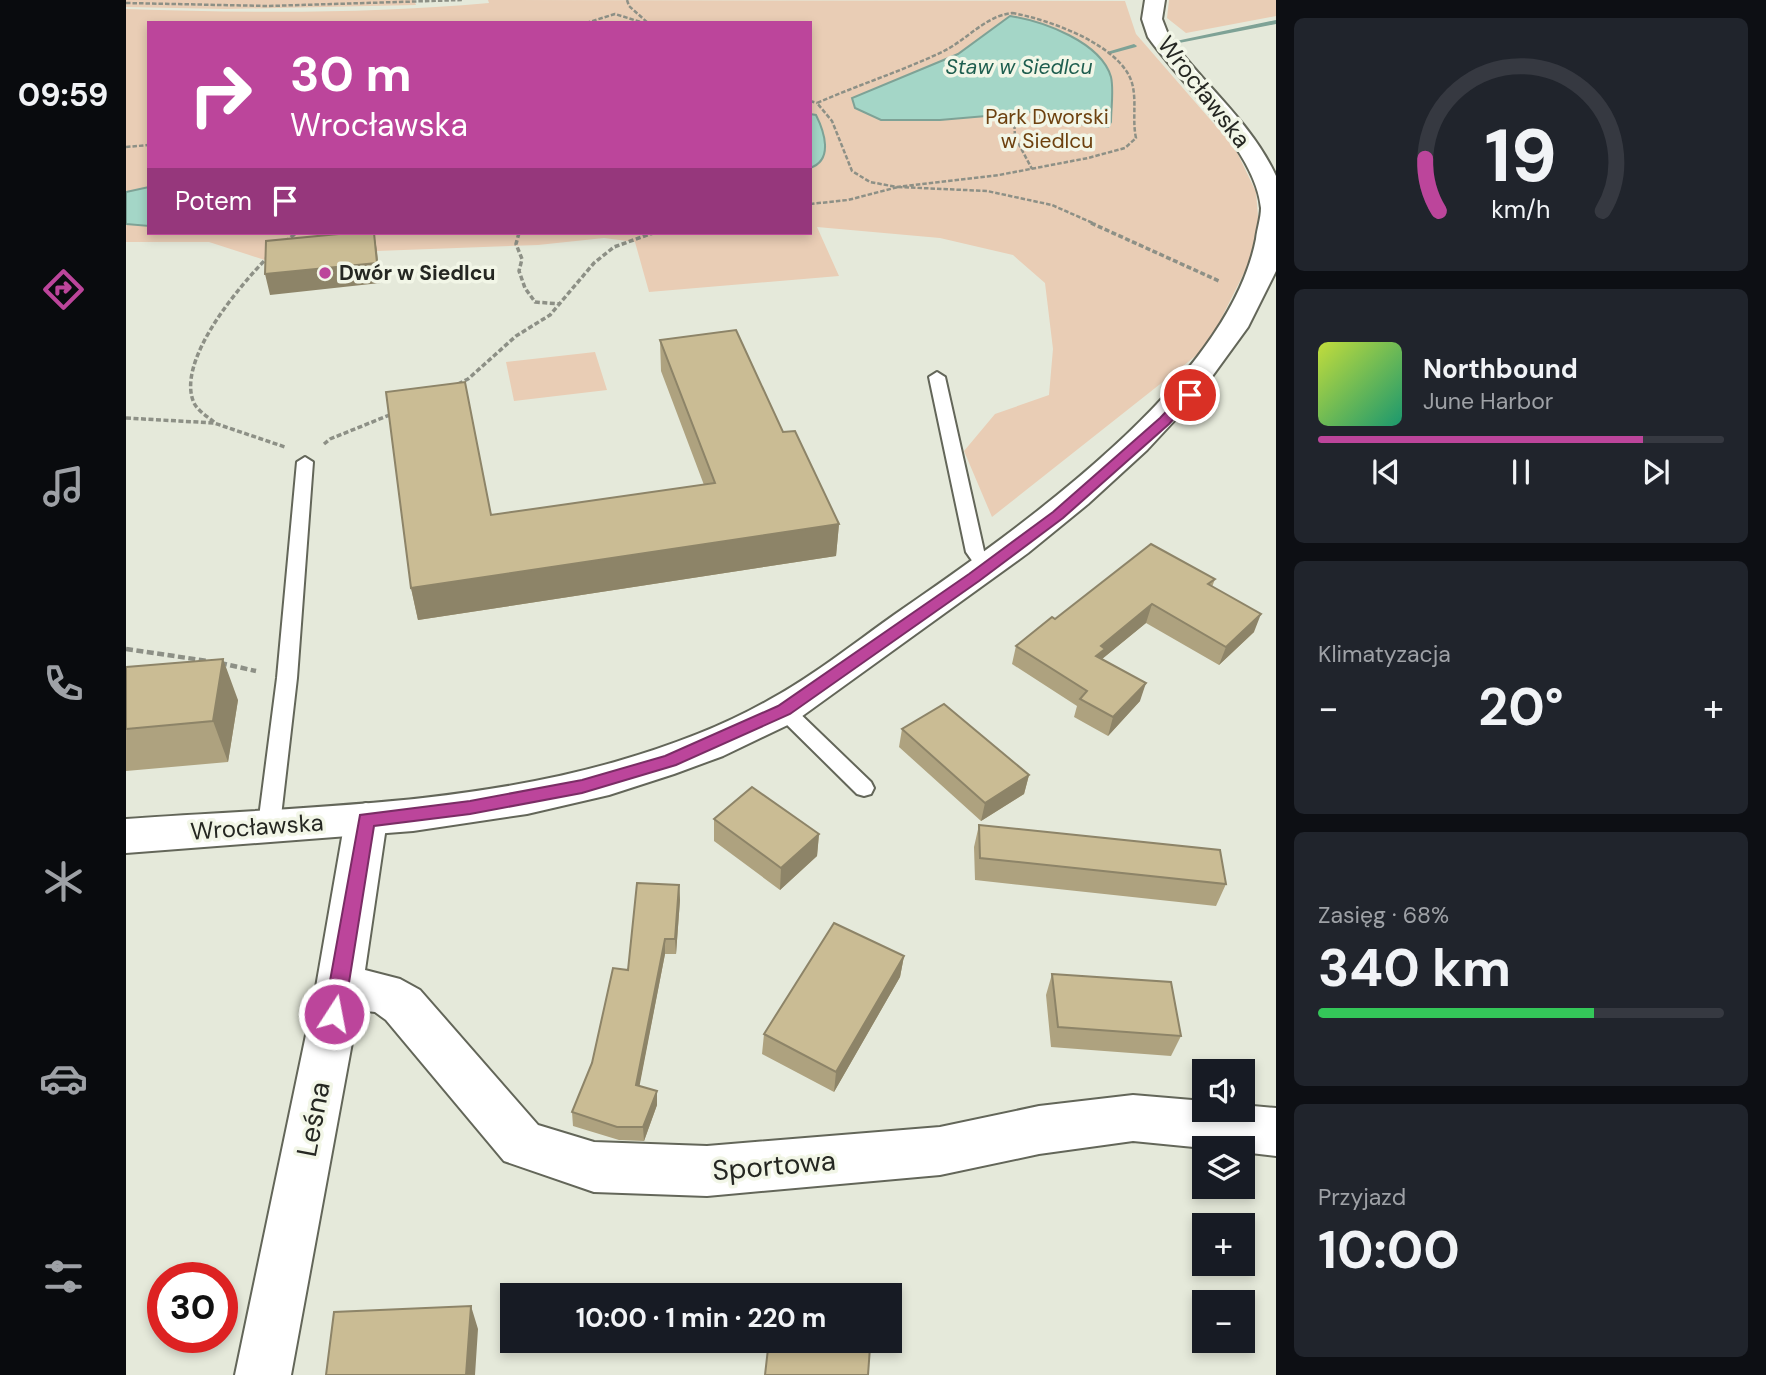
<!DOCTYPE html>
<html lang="pl">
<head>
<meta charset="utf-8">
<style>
	:root { --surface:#171b24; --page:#20242c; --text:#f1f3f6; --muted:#9ea1a6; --line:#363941; --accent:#bc459b }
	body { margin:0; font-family:"DM Sans",sans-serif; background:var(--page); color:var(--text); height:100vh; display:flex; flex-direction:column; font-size:26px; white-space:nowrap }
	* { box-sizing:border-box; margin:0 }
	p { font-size:23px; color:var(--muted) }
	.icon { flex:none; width:38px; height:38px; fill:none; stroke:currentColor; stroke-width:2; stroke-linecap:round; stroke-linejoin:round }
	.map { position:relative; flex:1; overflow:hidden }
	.details { display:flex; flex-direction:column; gap:18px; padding:18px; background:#0d0f14; width:490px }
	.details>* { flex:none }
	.hud { position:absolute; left:21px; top:21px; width:665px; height:214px; border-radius:0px; box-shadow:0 4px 10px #0003; background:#bc459b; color:#fff; overflow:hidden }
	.tools { position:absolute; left:1066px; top:1059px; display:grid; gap:14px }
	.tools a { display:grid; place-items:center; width:63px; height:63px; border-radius:0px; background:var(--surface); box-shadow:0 4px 10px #0003; font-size:35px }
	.speed { position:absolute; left:21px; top:1262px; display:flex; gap:14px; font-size:35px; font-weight:700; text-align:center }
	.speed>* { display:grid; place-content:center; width:91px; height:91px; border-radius:50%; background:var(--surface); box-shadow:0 4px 10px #0003; line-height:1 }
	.speed .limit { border:10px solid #d22; background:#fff; color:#111 }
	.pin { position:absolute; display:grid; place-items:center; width:60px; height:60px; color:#fff; margin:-30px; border:4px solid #fff; border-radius:50%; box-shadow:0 2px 7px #0007 }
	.me { position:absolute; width:77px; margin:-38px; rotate:11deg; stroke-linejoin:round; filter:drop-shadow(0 0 5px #0008) }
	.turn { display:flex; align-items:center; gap:24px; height:147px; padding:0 28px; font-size:32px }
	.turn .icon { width:91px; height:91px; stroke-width:2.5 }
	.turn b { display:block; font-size:49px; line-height:60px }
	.then { display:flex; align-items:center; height:66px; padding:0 28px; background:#0003; gap:14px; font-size:26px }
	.big { font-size:52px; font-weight:700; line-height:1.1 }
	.details .card { flex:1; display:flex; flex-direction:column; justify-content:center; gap:10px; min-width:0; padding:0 24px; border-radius:10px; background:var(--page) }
	.details .dial { align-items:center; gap:0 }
	.dial svg { height:182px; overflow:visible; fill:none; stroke:var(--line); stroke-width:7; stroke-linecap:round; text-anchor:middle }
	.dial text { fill:var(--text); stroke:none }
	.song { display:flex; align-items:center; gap:21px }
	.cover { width:84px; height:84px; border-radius:10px; background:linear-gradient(135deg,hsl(70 70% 55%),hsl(160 70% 35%)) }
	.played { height:7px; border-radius:4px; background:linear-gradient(90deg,var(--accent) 80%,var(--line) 80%) }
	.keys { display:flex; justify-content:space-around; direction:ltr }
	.heat { display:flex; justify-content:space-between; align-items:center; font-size:38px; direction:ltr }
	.charge { height:10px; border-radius:5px; background:linear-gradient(90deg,#34c759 68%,var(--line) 0) }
	.trip { position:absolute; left:374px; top:1283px; width:402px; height:70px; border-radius:0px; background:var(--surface); box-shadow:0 4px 10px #0003; font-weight:700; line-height:70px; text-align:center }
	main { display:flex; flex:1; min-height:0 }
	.tab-bar { display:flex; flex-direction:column; width:126px; justify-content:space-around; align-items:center; background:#090b0e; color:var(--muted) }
	.tab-bar .icon { width:49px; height:49px }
	.tab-bar .selected { color:var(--accent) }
	.tab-bar b { font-size:32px; color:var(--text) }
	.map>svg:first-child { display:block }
	.green { fill:#e9cdb5; fill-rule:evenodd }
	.water { fill:#a4d6c7; stroke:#7ea296; stroke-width:2 }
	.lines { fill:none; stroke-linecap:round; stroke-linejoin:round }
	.stream { fill:#7ea296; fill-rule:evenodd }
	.lane-casing { stroke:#636659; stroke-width:4 }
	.street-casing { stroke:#636659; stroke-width:4 }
	.secondary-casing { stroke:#636659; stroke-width:4 }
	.path-far2 { stroke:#8d9086; stroke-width:2.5; stroke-dasharray:4.5 2; stroke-linecap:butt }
	.path-far1 { stroke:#8d9086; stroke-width:3.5; stroke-dasharray:5 2.5; stroke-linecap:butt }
	.path { stroke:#8d9086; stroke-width:4.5; stroke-dasharray:7 3.5; stroke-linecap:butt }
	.lane { fill:#fff; fill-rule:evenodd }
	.street { fill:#fff; fill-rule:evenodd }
	.secondary { fill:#fff; fill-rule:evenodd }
	.tree { fill:#a38d6a }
	.wall { fill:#aea27f }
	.shaded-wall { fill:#8d8468 }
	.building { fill:#cabc94; stroke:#8d8468; stroke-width:2 }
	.route { fill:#bc459b; stroke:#7a2d65; stroke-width:2 }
	.poi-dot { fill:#bc459b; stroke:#f2f6e7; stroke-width:2.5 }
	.labels { text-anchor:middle; stroke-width:7; stroke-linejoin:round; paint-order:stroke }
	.far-water-label { font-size:21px; font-style:italic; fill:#1e5e4f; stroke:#f2f6e7 }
	.far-park-label { font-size:21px; fill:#6d410f; stroke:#f2f6e7 }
	.far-poi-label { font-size:21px; font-weight:bold; fill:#252722; stroke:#f2f6e7; text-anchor:start }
	.street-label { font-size:24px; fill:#252722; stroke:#f2f6e7 }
	.near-street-label { font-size:28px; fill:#252722; stroke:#f2f6e7 }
</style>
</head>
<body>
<main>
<nav class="tab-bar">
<b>09:59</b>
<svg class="icon selected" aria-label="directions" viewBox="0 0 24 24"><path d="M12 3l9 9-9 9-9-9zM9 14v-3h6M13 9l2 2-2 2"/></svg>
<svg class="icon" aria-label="music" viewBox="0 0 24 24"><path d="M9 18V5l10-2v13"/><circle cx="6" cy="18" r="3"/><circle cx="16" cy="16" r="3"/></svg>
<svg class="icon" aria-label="phone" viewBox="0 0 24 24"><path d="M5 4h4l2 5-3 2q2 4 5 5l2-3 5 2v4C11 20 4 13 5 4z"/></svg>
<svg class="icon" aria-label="climate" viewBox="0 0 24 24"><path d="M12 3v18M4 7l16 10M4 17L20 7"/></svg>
<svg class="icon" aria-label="car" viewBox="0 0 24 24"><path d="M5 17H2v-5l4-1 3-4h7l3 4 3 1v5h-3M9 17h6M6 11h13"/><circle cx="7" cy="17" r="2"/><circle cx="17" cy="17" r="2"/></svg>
<svg class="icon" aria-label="filters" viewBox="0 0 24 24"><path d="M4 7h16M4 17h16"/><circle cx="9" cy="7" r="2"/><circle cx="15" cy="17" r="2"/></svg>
</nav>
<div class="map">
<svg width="1150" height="1375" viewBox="0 0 1150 1375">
	<rect width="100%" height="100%" fill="#e5e9da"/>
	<path class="green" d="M0,0H288L290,5L100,9L0,7Z
		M362,0L999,1L1010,34L1109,148L1130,192L1134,241L1081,347L866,517L838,451L869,414L923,395L927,349L919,283L887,255L814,238L691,227L713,276L523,292L509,242L478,238L412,245L251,251L145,262L83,242H0V9C121,13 242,14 363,3ZM23,23H684V233H23Z
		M1043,0H1150V16L1060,33L1041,18Z
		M469,352L481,390L388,401L380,362Z"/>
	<path class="water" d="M884,16C917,21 975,42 985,77C988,90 985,109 985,122L982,127L953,124L919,111L814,120H755L729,108L726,98L832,54Z
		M684,114L690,115C698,131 708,160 684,168Z
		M23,187V226L0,224V192Z"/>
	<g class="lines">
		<path class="stream" d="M1150,20V24L1053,43L1050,41Z
			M1008,44L1011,46L1010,47L984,54L981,52Z"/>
		<g class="lane-casing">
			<path id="lane" d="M811,372L819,377L858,551L869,568L860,574L854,572L840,552L803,377Z
				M179,457L187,462L171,678L154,825L150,831L143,833L136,831L132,825L151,678L171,462Z
				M658,703L665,705L745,782L748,788L745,794L738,796L731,794L651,715L648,710L651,705Z"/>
		</g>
		<g class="street-casing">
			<path id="street" d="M240,803L255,808L261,820L239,970L274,979L294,990L412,1125L468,1142L581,1146L814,1127L913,1106L1007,1095L1078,1101V1110H1116V1105L1150,1108V1156L1116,1152V1148H1078L1007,1141L913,1154L814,1175L581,1196L468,1192L378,1161L260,1020L249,1012L232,1010L165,1375H109L190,987L219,820L225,808Z"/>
		</g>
		<g class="secondary-casing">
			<path id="secondary" d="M1019,0H1039L1036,19L1043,37C1077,84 1125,122 1150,176V271L1122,327L1074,393L1021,450L962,504L902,553L668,722L597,756L548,774L483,795L401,814L287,831L0,853V819C163,807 331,807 489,762C541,747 596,727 643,700C687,676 727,644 768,615C886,533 1101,386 1130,239C1131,229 1135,218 1135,208C1130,151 1055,84 1022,37L1016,19Z"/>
		</g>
		<path class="path-far2" d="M501,0L503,6L522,23
			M0,3L142,6L337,0
			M886,13C922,19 995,45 1006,83C1011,101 1006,120 1010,138L999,148L962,158L873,175L771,187L744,182L726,171L706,121L691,103C732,85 776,71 816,52C841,40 859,16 886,13Z
			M460,23L489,14L518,23
			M684,101L691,103
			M888,118L889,137L906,169
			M0,147L23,145
			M772,187L861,191L926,205L969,224
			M684,204L722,200L772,187"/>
		<path class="path-far1" d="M965,223L1093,281
			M393,233L390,244L396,259L393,271L399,288L409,302L434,304
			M159,242L170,233
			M332,384L342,379L390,336L424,315L468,263L488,247L527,233
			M0,418L88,423L159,447
			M88,422C82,417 72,411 68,403C49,361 115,284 142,257
			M198,444L204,439L266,414"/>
		<path class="path" d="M0,649L82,661
			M94,663L130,671"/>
		<use href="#lane" class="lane"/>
		<use href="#street" class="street"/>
		<use href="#secondary" class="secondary"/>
	</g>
	<circle class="tree" cx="914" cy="118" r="6"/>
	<path class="wall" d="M534,340L657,432L713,524L710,556L292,620L285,588L365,515L578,485L535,371Z
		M1089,579L1086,587L1128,632L1093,665L1020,623L976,659L1014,701L982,736L948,717L951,706L886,664L890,646L929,619Z
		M0,667L112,700L102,762L0,771Z
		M776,729L903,775L898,794L855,821L773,747Z
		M588,819L693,834L691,856L654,890L588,841Z
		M853,825L1100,884L1090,906L849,880L848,847Z
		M553,885L554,900L550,954H539L513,1086L531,1091V1105L518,1141L493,1140L447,1126L446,1112L466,1063L502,970Z
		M778,956L774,977L708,1092L636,1054L638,1034Z
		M926,974L1055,1036L1045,1056L925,1047L920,995Z"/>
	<path class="shaded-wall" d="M248,233L251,251L254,283L144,295L139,274Z
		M713,524L710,556L292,620L285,588Z
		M1026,604L1020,623L976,659L970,656L975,646Z
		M1135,614L1128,632L1093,665L1100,647Z
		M97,659L112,700L102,762L87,721Z
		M1020,683L1014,701L982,736L987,717Z
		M903,775L898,794L855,821L859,803Z
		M693,834L691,856L654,890L655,868Z
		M553,885L554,900L550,954L549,939Z
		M539,939V954L511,1099L510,1085Z
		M778,956L774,977L708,1092L710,1072Z
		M531,1091V1105L518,1141L517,1127Z
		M345,1306L352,1329L349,1375H340Z"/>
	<path class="building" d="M223,233H248L251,263L139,274L140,241Z
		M610,330L657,432L669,431L713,524L285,588L260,392L339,382L365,515L589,483L534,340Z
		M1025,544L1089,579L1082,584L1135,614L1100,647L1026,604L975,646L979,649L970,656L1020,683L987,717L954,699L961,691L890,646L926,617L929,619Z
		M97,659L87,721L0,729V667Z
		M818,704L903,775L859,803L776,729Z
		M626,787L693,834L655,868L588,819Z
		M853,825L1094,850L1100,884L854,858Z
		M511,883L553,885L549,939H539L510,1085L531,1091L517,1127H491L446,1112L466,1063L487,968L502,970Z
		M708,923L778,956L710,1072L638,1034Z
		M926,974L1045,982L1055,1036L932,1027Z
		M345,1306L340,1375H200L208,1312Z
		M643,1340H702L744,1347L742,1375H639Z"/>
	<path class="route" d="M1064,391L1070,395L1043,424L937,518L853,581L664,714L550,765L456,793L344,814L248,826L218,1014L215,1020L208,1022L201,1020L198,1014L234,815L344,801L456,780L539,756L652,706L843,574L927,512L1034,418L1059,392Z"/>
	<circle class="poi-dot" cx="199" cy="273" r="7"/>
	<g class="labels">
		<g class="far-water-label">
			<text x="893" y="74">Staw w Siedlcu</text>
		</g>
		<g class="far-park-label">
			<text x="921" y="124">Park Dworski<tspan x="921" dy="24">w Siedlcu</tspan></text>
		</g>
		<g class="far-poi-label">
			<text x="213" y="280">Dwór w Siedlcu</text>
		</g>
		<g class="street-label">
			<text transform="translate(1078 92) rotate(52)" y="8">Wrocławska</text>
			<text transform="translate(131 827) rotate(-4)" y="8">Wrocławska</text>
		</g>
		<g class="near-street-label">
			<text transform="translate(187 1119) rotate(-79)" y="10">Leśna</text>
			<text transform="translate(648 1165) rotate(-5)" y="10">Sportowa</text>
		</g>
	</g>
</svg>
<div class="tools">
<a><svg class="icon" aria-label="sound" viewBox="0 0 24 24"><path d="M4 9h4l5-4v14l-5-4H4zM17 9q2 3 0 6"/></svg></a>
<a><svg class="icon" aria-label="layers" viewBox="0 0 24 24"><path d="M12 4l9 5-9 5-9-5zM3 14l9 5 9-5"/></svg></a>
<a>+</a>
<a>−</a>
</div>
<div class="speed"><div class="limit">30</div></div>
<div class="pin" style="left:1064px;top:395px;background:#d93025"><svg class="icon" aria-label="arrive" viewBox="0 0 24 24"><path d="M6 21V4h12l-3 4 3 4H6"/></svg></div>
<svg class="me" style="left:208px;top:1014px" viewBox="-20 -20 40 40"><circle r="17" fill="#bc459b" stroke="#fff" stroke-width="3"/><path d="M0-11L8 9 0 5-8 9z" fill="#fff"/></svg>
<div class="trip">10:00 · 1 min · 220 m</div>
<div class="hud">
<div class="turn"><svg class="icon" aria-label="right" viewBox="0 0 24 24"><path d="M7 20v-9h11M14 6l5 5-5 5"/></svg><div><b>30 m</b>Wrocławska</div></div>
<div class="then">Potem<svg class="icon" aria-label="arrive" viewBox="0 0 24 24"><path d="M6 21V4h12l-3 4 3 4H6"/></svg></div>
</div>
</div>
<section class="details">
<div class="card dial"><svg viewBox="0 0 100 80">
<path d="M14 69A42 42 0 1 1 86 69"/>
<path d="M14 69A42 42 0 0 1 8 46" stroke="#bc459b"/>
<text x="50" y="56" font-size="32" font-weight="700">19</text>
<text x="50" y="72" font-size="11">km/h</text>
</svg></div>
<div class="card">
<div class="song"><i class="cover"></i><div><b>Northbound</b><p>June Harbor</p></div></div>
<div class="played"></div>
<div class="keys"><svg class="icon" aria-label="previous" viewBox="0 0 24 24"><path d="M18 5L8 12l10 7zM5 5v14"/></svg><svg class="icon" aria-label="pause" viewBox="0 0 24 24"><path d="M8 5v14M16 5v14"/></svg><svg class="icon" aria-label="next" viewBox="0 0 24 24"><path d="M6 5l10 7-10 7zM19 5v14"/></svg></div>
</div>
<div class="card"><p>Klimatyzacja</p>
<div class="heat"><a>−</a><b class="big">20°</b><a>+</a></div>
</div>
<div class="card"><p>Zasięg · 68%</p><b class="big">340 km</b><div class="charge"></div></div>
<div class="card"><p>Przyjazd</p><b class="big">10:00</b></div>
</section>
</main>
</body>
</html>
